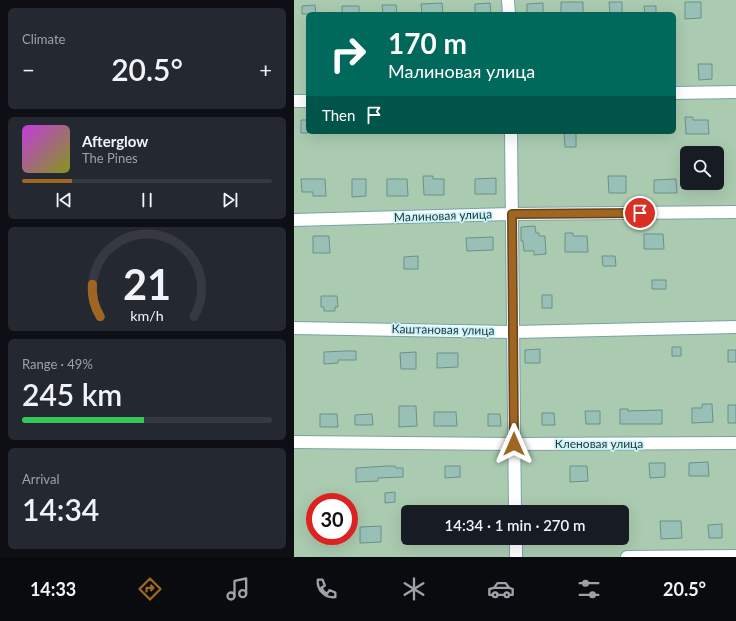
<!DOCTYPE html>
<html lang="en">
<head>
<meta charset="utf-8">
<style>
	:root { --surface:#171b24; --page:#242831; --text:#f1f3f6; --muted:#9ea1a6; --line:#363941; --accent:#9e6622 }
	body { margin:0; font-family:Lato,sans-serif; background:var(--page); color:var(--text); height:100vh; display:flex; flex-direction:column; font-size:15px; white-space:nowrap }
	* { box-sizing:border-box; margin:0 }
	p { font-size:13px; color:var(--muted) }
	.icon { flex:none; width:22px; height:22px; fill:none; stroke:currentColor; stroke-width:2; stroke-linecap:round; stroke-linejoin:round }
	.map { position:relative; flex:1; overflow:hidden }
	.details { display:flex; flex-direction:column; gap:8px; padding:8px; background:#0d0f14; width:294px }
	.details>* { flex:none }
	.banner { position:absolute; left:12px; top:12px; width:370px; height:122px; border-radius:6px; box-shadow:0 4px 16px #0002; background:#00695c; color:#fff; overflow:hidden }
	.buttons { position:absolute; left:386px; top:146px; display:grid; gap:8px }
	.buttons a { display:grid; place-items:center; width:44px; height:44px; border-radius:6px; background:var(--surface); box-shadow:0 4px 16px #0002; font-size:20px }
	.speed { position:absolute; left:12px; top:493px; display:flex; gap:8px; font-size:20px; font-weight:700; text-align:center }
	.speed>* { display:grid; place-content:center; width:52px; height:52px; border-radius:50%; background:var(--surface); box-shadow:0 4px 16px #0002; line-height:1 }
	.speed .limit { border:6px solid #d22; background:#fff; color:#111 }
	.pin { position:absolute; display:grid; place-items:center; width:34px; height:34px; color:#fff; margin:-17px; border:2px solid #fff; border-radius:50%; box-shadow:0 1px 4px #0007 }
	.me { position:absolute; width:44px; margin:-22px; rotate:0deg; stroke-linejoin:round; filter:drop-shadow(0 0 3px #0008) }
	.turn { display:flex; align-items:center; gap:14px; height:84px; padding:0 16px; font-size:18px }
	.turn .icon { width:52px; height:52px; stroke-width:2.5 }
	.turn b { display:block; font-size:28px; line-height:34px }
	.then { display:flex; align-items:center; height:38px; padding:0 16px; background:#0003; gap:8px; font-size:15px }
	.big { font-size:30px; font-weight:600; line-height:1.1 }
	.details .widget { flex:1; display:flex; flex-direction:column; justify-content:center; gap:6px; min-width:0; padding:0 14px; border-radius:6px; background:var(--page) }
	.details .dial { align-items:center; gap:0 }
	.dial svg { height:104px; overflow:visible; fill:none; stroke:var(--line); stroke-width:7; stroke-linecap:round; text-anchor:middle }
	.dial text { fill:var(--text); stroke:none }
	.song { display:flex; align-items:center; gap:12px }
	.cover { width:48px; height:48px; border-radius:6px; background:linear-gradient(135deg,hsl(290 70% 55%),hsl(70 70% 35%)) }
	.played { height:4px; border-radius:2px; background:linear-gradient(90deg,var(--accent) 20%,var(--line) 20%) }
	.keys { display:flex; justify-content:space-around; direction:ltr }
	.heat { display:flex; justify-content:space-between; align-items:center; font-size:22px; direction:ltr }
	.charge { height:6px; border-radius:3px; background:linear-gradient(90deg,#34c759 49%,var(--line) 0) }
	.trip { position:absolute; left:107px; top:505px; width:228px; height:40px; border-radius:6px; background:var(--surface); box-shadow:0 4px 16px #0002; font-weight:600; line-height:40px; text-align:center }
	.tabs { display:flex; height:64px; justify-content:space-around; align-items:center; background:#090b0e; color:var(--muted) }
	.tabs .icon { width:28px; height:28px }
	.tabs .selected { color:var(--accent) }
	.tabs b { font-size:18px; color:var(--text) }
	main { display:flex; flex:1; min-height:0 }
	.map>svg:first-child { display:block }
	.green { fill:#aacbb0; fill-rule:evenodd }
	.building { fill:#99c0b7; stroke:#6b9187 }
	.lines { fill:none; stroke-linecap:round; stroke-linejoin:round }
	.minor-casing { stroke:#7aa2a7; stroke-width:14 }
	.minor { stroke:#fff; stroke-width:12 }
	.route-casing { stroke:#674216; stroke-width:10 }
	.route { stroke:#9e6622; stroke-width:7 }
	.labels { text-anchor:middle; stroke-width:3.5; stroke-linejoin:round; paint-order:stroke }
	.street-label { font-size:12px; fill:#28393b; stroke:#caf4fa }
</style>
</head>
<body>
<main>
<section class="details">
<div class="widget"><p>Climate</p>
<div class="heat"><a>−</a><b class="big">20.5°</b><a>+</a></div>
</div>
<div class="widget">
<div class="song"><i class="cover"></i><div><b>Afterglow</b><p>The Pines</p></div></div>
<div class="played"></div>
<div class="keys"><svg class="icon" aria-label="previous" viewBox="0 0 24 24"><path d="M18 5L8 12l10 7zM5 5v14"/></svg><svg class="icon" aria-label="pause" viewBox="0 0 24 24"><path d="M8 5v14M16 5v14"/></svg><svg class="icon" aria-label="next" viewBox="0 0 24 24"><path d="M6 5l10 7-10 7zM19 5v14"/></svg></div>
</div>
<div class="widget dial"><svg viewBox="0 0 100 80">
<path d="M14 69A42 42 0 1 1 86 69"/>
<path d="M14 69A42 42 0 0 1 8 44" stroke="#9e6622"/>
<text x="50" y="56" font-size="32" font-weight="700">21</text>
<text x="50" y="72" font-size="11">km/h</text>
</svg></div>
<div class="widget"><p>Range · 49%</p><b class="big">245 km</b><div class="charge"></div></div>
<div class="widget"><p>Arrival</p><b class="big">14:34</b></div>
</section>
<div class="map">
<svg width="442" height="557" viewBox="0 0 442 557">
	<rect width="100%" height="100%" fill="#caf4fa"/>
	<path class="green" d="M0,0H442V557H0ZM14,14H380V132H14ZM393,153H423V183H393ZM21,502H55V536H21ZM114,512H328V538H114Z"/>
	<path class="building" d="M267,2H289V14H267Z
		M315,2H328V13L316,14Z
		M391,2H407V18L391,19Z
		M148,3L149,14H128L127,4Z
		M196,3L197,14H181V4Z
		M249,3V14H233V4Z
		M21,5L22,14H8V6Z
		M88,5H102L103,14H89Z
		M48,6H65V14H48Z
		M350,6H362V14H351Z
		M404,64H418V79L405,80Z
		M391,117H399V120H414L415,134H392Z
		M7,120H14V133H7Z
		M270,132H282V147H271Z
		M129,176H139V179H150V195H130Z
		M314,176H332V193H315Z
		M202,178V194H181V179Z
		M7,179H31L32,196H19V192H8Z
		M58,179H72V196L58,197Z
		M93,179H113L114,196H93Z
		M382,179L383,193H360V180Z
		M241,226L242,233H245V236H251L252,254L240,255V251H230L229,241H227V227Z
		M271,233H279V236H293L294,252H271Z
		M350,234H369L370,249H350Z
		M19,236H35L36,253H19Z
		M199,237V250L173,251L172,238Z
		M124,256V269H110V257Z
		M308,256H321L322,266H309Z
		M358,280H372V289H358Z
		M248,295H258V308H248Z
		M27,296H43L44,307H41V311H30V307H27Z
		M378,347H387V356H378Z
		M246,349V363H231V350Z
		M434,350H442V362H434Z
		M52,351H62V360H44V363L30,364V352Z
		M122,352V369H107L106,353Z
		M143,353H164V367L143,368Z
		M408,404H418L419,422L398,423V408H408Z
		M434,405H442V423H434Z
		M105,406H122L123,426L105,427Z
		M326,409H334V411L368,410V424H326Z
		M291,411H306V424H292Z
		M140,412H162L163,426H140Z
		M248,413H260L261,425H248Z
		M26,414H43L44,427H26Z
		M78,414L79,425H61V415Z
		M194,414H206L207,426H194Z
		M414,462L415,476H395V463Z
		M355,463H371V477L356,478Z
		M94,466H101L102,468H109V477L84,478V481L62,482V468Z
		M151,466H166V477L151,478Z
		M276,466H293L294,481L276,482Z
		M101,492V502L91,503V493Z
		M366,521H387L388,538L367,539Z
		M428,524V538H415L414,525Z
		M87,526V542L66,543V527Z"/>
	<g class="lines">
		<g class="minor-casing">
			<path id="minor" d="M214,0L215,14
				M380,93L442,92
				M0,101H14
				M217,132L221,512
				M0,220L218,214L442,212
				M0,328L220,332L442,327
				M0,442L220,444L442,443
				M222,538V557
				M333,557L442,556"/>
		</g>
		<use href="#minor" class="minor"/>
	</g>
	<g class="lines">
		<g class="route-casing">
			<path id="route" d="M220,444L218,214L346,213"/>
		</g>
		<use href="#route" class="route"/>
	</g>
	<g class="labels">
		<g class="street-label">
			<text transform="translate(149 216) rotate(-2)" y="4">Малиновая улица</text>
			<text transform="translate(149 330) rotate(1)" y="4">Каштановая улица</text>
			<text x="305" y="448">Кленовая улица</text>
		</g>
	</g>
</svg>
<div class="buttons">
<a><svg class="icon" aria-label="search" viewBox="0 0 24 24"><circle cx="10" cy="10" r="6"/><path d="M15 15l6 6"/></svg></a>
</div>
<div class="speed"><div class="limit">30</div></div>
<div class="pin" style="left:346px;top:213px;background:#d93025"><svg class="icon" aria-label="arrive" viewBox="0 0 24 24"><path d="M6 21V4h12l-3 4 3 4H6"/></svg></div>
<svg class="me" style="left:220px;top:444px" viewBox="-20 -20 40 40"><path d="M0-17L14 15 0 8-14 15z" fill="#9e6622" stroke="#fff" stroke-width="4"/></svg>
<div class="trip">14:34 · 1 min · 270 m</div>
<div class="banner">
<div class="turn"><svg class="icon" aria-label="right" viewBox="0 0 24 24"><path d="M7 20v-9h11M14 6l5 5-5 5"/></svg><div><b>170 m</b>Малиновая улица</div></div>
<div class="then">Then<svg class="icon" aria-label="arrive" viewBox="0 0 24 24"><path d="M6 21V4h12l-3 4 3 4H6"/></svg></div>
</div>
</div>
</main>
<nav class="tabs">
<b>14:33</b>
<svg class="icon selected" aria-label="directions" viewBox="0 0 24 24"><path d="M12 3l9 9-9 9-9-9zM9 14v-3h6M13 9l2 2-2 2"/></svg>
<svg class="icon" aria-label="music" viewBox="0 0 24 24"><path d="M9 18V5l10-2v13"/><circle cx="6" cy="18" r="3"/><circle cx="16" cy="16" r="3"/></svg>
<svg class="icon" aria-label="phone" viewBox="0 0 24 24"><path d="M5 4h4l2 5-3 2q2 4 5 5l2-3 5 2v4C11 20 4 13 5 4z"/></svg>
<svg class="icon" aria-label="climate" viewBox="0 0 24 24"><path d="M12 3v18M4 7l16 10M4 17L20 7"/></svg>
<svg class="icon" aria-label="car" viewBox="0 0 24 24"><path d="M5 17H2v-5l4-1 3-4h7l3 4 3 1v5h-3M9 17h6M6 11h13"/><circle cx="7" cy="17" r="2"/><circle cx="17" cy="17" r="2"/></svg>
<svg class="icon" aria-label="filters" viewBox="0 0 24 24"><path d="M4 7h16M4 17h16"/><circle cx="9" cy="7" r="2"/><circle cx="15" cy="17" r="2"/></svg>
<b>20.5°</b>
</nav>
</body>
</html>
